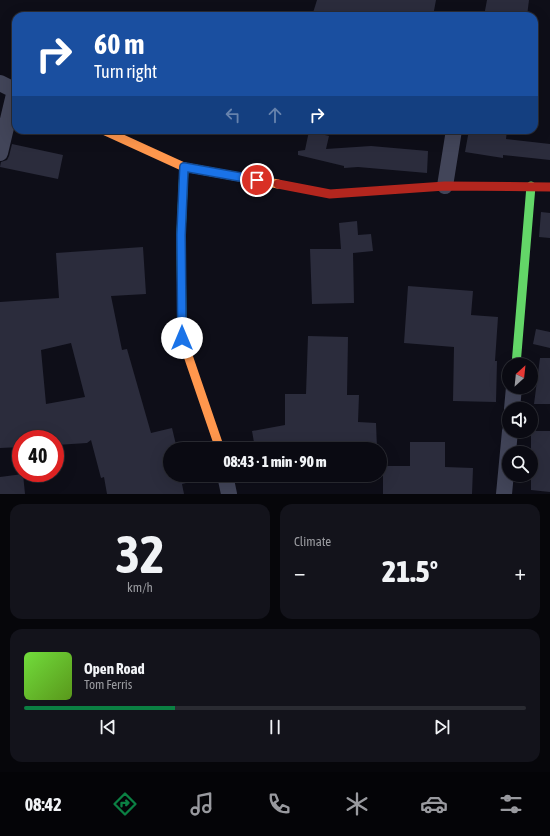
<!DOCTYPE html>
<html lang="en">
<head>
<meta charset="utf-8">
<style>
	:root { --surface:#0a0a12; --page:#13131b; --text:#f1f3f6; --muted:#999a9f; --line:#2a2b32; --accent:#0b8043 }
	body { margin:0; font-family:"Asap Condensed",sans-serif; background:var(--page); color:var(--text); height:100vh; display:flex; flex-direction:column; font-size:15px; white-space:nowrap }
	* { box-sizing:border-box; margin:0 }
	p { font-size:13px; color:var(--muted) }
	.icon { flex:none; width:22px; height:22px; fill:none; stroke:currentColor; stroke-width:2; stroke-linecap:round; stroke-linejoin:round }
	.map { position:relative; height:494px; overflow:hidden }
	.drawer { display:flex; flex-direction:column; gap:10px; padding:10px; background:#06060a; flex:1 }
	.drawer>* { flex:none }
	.banner { position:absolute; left:12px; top:12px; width:526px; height:122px; border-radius:12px; box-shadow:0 4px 16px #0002,0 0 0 1px var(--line); background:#1a4fa0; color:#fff; overflow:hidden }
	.needle { width:26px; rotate:27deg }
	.tools { position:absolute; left:502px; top:358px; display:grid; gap:8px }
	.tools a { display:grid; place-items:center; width:36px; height:36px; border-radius:50%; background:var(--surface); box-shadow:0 4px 16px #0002,0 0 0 1px var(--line); font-size:20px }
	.speed { position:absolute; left:12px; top:430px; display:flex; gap:8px; font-size:20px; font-weight:700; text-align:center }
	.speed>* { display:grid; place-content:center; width:52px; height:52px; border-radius:50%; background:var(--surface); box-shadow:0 4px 16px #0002,0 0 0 1px var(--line); line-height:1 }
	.speed .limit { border:6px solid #d22; background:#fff; color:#111 }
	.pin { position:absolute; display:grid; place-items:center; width:34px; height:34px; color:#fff; margin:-17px; border:2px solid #fff; border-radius:50%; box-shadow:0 1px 4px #0007 }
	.me { position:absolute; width:44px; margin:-22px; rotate:0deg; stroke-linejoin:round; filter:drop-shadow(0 0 3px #0008) }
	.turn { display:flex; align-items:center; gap:14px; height:84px; padding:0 16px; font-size:18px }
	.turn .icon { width:52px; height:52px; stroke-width:2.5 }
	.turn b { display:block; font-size:28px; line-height:34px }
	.lanes { display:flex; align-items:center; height:38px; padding:0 16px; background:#0003; justify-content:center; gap:20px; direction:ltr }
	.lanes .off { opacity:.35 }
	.big { font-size:30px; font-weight:800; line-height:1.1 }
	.drawer .widget { flex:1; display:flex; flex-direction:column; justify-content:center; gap:6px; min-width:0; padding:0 14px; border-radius:12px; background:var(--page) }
	.drawer .dial { align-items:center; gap:0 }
	.dial b { font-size:52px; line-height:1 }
	.song { display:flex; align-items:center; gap:12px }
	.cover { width:48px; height:48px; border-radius:6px; background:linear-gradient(135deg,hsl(100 70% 55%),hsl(90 70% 35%)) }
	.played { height:4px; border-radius:2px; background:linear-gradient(90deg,var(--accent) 30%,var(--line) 30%) }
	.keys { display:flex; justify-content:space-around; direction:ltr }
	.heat { display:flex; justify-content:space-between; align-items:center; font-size:22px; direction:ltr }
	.drawer .tiles { flex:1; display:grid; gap:10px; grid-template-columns:1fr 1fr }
	.widget:last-child { grid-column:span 2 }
	.trip { position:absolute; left:163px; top:442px; width:224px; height:40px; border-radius:20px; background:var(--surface); box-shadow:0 4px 16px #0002,0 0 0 1px var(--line); font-weight:800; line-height:40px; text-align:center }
	.tabs { display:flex; height:64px; justify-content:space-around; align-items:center; background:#040407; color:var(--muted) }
	.tabs .icon { width:28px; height:28px }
	.tabs .selected { color:var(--accent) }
	.tabs b { font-size:18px; color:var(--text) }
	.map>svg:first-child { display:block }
	.building { fill:#2b2c3c; fill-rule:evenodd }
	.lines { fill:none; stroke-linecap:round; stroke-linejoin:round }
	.street { stroke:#424559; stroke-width:16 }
	.fast { stroke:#63d668; stroke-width:9 }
	.slow { stroke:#ff974d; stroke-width:9 }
	.jam { stroke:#b3261e; stroke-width:9 }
	.route-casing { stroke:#114b97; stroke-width:10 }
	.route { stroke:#1a73e8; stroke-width:7 }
</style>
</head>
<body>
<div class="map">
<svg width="550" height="494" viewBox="0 0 550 494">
	<rect width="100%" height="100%" fill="#0e0e18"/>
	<path class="building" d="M317,0H436L433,16H312Z
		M487,0H529L527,16H484Z
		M469,130H507L506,139L550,144V160L503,155V158L465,152Z
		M309,131L329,136L326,149L371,146L428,151L427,173L358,167L344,168V166L298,155V151L305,150Z
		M12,144L63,155L58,179L0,167L1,162L7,160L9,156Z
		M541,212L550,213V238L539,237Z
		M357,221L358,235L371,234L373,251L353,253L354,303L312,304L310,249H341L339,223Z
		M143,247L146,294L111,296L122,350L127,349L151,433L172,428L177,449H170V475H184L186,483L182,484L184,494H107L104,477L101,478L91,440L87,443L56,445L55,439H21V447L0,448V302L59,298L56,253ZM71,343L85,397L46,404L41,350Z
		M408,286L473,291L471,315L498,317L495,361H497L496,402L453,401L454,347L404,343Z
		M536,329L550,332V348L533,344Z
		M308,336L348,337L347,395H359L358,422L376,423L377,449H288V442L255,448L252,431L285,425V394H306Z
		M540,358H550V404H534Z
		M531,431H550V492L531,490Z
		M410,442H445V467L473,468L472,494H383V466H410Z
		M23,474L25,494H0V477Z"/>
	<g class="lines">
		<path class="street" d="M0,83L16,91
			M0,153L15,90
			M445,186L454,130
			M512,409L514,387
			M225,475L229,494
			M504,494L510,431"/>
		<path class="fast" d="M182,331L181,235L184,167
			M516,365L531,186"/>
		<path class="slow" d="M103,130L184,167L278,184
			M182,331V338L220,449"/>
		<path class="jam" d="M278,184L330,194L445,186L550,187"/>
	</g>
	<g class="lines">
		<g class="route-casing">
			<path id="route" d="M182,338L181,235L184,167L257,180"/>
		</g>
		<use href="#route" class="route"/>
	</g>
</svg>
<div class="tools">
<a><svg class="needle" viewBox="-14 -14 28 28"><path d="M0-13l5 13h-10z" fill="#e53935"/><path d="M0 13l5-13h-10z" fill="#999a9f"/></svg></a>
<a><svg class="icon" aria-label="sound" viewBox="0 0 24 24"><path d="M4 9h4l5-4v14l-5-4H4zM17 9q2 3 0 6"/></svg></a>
<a><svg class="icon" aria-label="search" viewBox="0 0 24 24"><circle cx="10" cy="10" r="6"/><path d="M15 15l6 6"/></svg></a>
</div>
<div class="speed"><div class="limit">40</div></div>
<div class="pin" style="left:257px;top:180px;background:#d93025"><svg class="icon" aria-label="arrive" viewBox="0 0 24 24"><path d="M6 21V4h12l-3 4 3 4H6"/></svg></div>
<svg class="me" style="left:182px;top:338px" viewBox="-20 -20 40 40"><circle r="19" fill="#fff"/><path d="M0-13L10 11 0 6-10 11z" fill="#1a73e8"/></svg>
<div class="trip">08:43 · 1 min · 90 m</div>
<div class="banner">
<div class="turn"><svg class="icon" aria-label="right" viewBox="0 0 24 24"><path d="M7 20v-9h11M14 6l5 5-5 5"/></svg><div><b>60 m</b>Turn right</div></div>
<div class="lanes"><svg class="icon off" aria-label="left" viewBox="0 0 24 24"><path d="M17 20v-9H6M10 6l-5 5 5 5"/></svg><svg class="icon off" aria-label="ahead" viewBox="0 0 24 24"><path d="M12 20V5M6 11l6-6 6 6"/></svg><svg class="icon" aria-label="right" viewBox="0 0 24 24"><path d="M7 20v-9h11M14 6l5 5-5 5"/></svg></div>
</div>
</div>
<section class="drawer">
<div class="tiles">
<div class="widget dial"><b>32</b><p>km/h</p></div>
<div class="widget"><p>Climate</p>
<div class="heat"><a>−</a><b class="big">21.5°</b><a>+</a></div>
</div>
<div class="widget">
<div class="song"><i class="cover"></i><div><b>Open Road</b><p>Tom Ferris</p></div></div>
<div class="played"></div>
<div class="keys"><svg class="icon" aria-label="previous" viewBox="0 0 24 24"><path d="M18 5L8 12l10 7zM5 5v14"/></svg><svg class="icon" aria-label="pause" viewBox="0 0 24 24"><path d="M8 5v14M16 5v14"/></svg><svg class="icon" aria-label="next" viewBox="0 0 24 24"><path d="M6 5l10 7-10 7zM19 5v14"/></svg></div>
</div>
</div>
</section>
<nav class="tabs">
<b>08:42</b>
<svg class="icon selected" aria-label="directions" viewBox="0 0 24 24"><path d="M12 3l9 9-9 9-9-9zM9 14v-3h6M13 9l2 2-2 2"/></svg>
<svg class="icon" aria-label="music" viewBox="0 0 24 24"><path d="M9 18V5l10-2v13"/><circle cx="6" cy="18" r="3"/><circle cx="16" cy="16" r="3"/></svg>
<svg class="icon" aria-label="phone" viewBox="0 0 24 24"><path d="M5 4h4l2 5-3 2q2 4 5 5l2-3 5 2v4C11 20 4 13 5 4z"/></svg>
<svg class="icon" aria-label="climate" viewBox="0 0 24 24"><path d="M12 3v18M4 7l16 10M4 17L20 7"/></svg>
<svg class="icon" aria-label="car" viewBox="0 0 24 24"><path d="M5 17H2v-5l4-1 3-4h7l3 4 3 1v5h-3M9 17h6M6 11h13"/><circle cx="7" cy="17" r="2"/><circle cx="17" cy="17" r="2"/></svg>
<svg class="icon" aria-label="filters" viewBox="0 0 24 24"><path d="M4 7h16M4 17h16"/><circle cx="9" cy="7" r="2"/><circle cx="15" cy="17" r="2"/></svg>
</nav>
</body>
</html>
